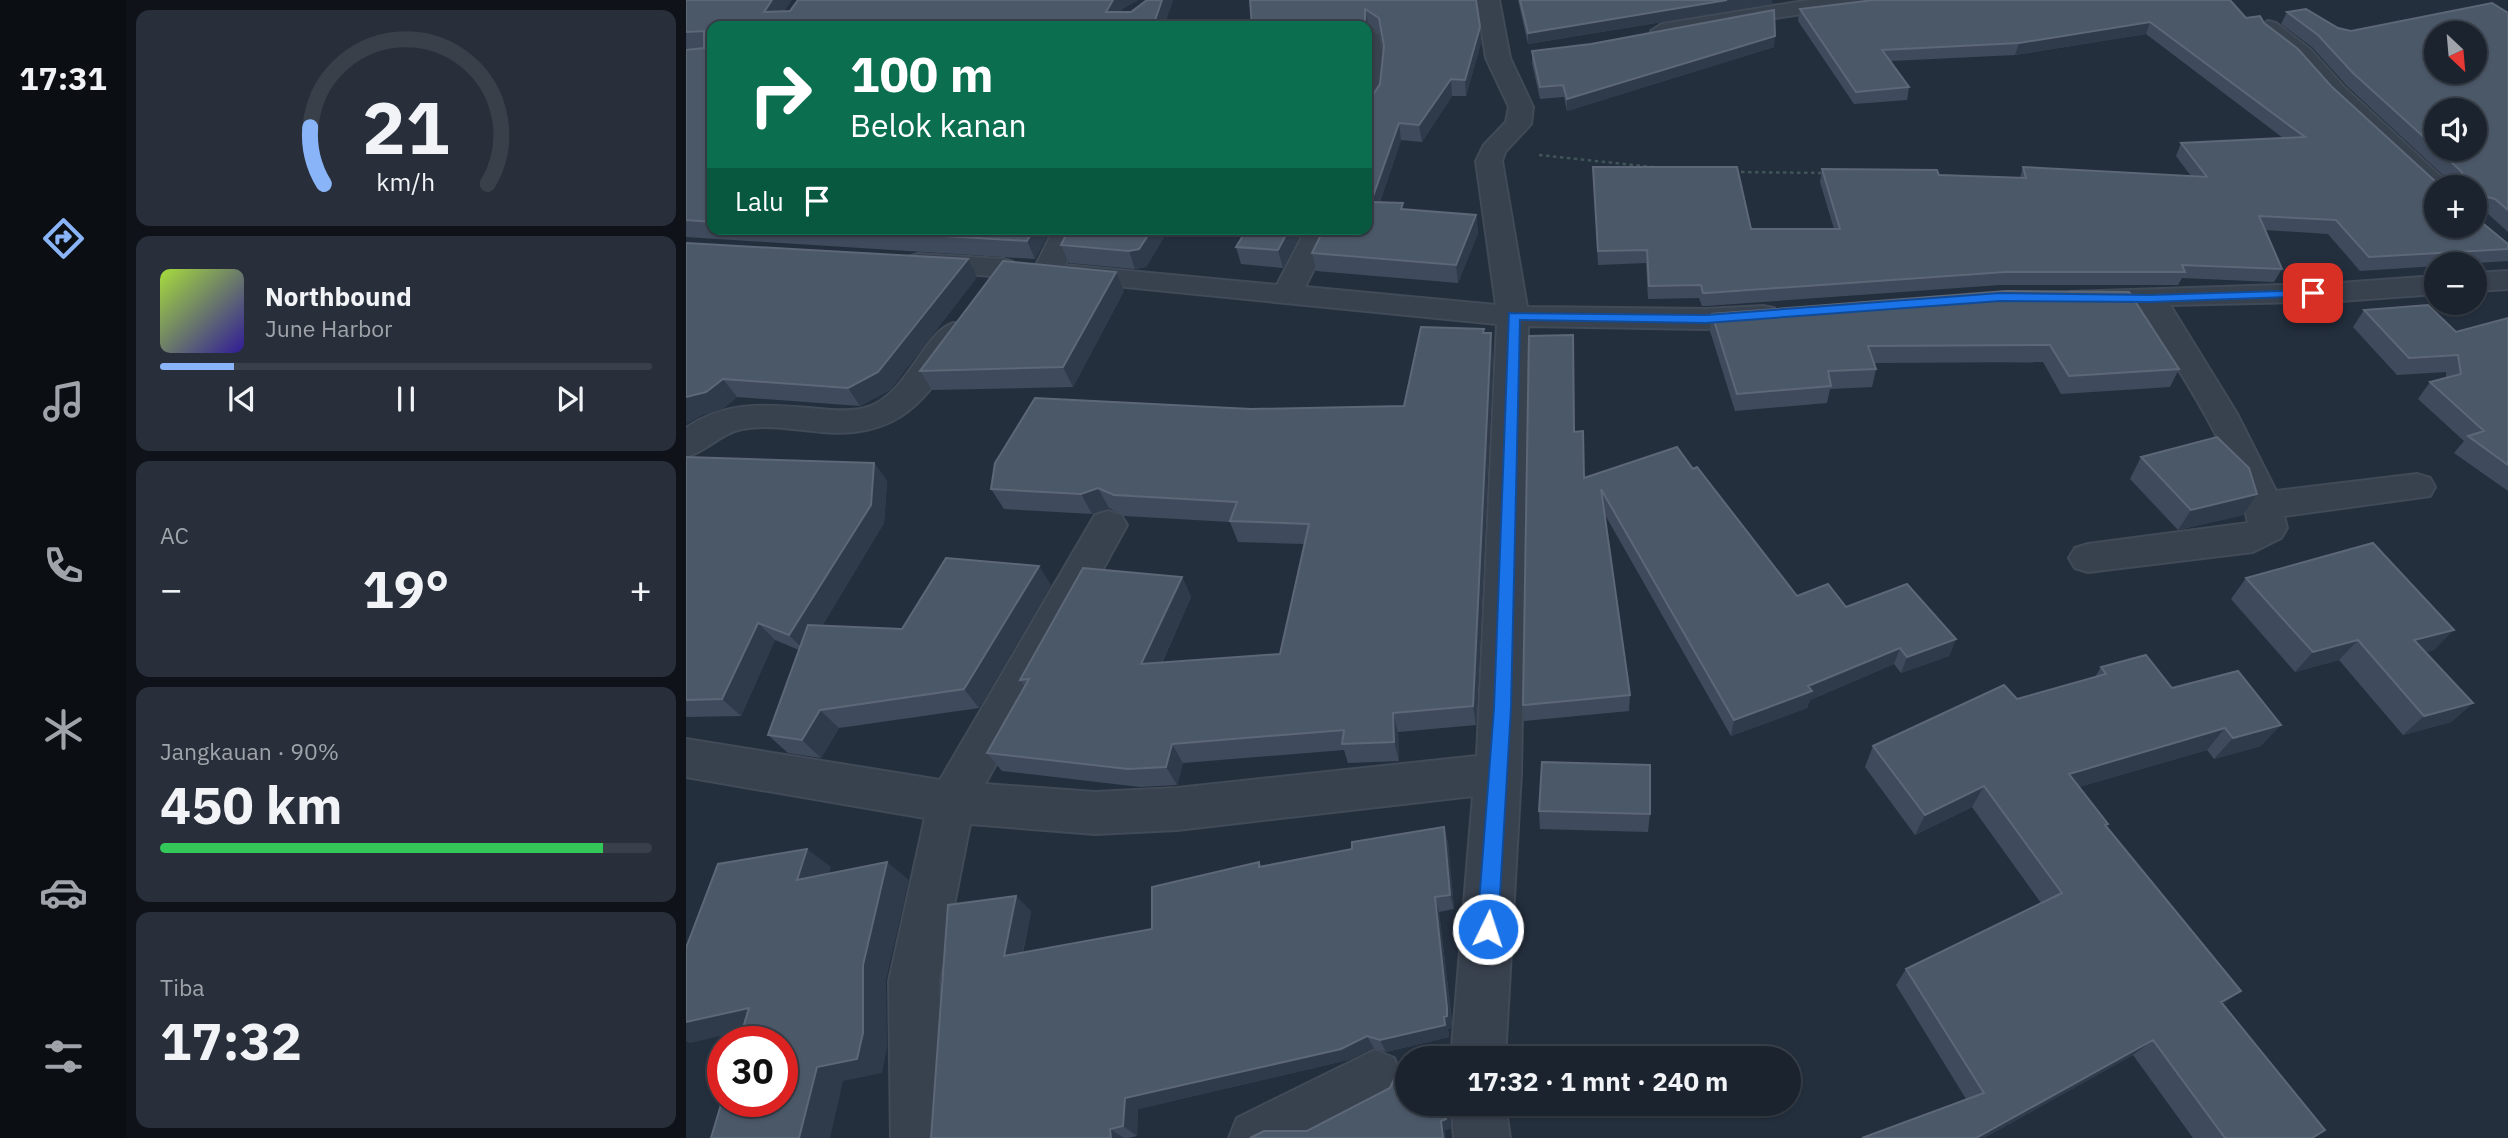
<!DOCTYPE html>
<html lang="id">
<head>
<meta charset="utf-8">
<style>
	:root { --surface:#1b232e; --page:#282f3a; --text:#f1f3f6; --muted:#a0a4aa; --line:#39404a; --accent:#8ab4f8 }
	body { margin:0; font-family:"IBM Plex Sans",sans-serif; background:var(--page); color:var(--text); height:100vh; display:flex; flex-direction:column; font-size:26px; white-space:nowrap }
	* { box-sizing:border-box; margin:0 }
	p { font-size:23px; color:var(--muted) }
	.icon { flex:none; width:38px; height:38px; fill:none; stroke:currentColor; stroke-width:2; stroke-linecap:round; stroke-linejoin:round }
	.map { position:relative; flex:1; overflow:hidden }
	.details { display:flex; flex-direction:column; gap:10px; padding:10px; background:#0f1319; width:560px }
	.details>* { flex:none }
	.banner { position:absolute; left:21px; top:21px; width:665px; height:214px; border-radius:14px; box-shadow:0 2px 5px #0004,0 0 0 2px var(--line); background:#0b6e4f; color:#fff; overflow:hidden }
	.needle { width:46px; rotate:154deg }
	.fabs { position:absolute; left:1738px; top:21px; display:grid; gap:14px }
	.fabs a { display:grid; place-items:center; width:63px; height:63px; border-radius:50%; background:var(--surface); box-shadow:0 2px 5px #0004,0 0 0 2px var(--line); font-size:35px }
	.speed { position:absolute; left:21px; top:1026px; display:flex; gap:14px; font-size:35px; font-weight:700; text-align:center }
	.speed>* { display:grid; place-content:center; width:91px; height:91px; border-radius:50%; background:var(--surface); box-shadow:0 2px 5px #0004,0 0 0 2px var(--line); line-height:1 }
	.speed .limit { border:10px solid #d22; background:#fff; color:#111 }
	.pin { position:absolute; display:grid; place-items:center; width:60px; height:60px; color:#fff; margin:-30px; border-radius:14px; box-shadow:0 4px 10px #0006 }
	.me { position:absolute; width:77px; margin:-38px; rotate:4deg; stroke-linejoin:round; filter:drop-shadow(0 0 5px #0008) }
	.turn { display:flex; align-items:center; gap:24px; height:147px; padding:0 28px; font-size:32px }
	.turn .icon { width:91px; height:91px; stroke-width:2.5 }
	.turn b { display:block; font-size:49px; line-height:60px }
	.then { display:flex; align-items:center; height:66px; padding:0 28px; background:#0003; gap:14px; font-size:26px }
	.big { font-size:52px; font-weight:700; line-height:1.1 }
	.details .widget { flex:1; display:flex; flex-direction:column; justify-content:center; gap:10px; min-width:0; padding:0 24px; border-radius:14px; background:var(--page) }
	.details .dial { align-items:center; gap:0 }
	.dial svg { height:182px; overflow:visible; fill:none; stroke:var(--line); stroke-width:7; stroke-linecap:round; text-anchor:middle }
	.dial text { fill:var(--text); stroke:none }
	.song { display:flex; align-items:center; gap:21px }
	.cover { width:84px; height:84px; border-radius:10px; background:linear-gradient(135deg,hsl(80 70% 55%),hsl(250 70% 35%)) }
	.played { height:7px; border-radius:4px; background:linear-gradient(90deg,var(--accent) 15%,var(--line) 15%) }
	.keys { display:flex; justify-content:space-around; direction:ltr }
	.heat { display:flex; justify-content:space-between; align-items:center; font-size:38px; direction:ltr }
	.charge { height:10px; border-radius:5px; background:linear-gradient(90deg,#34c759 90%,var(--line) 0) }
	.trip { position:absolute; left:709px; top:1046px; width:406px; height:70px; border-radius:35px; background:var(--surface); box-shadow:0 2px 5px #0004,0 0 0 2px var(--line); font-weight:700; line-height:70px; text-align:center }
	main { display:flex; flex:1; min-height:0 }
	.dock { display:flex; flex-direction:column; width:126px; justify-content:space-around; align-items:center; background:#0b0e12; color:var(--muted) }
	.dock .icon { width:49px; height:49px }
	.dock .current { color:var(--accent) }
	.dock b { font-size:32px; color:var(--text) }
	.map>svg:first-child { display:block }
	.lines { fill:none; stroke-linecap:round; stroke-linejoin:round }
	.minor-casing { stroke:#414a57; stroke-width:4 }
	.path { stroke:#3f5557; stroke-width:2.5; stroke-dasharray:3.5 3.5; stroke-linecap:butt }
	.minor { fill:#38414e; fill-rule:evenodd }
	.wall { fill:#3f4b5c }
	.shaded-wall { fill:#2f3b4b }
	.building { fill:#4b5868; stroke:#5c6777; stroke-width:2; fill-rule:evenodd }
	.route { fill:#1a73e8; stroke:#114b97; stroke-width:2 }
</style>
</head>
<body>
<main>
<nav class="dock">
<b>17:31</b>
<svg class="icon current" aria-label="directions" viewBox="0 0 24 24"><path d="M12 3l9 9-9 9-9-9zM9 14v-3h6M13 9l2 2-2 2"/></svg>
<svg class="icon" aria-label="music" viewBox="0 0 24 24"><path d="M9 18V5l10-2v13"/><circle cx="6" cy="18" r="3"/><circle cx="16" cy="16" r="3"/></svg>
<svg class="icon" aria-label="phone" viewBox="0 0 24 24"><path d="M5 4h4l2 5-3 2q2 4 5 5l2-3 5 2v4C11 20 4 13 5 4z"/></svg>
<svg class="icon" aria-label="climate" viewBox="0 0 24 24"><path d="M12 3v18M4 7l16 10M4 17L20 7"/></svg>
<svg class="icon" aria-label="car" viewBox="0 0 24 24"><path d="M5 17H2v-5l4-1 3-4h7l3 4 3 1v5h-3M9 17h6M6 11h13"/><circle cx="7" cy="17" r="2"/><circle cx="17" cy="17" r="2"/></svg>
<svg class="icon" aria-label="filters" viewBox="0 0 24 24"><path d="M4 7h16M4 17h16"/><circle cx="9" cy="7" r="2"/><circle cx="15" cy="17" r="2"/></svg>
</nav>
<section class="details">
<div class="widget dial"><svg viewBox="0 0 100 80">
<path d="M14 69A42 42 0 1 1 86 69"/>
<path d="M14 69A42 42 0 0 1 8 44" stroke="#8ab4f8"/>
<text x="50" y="56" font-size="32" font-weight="700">21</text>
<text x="50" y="72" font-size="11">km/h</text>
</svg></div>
<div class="widget">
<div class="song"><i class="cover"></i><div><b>Northbound</b><p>June Harbor</p></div></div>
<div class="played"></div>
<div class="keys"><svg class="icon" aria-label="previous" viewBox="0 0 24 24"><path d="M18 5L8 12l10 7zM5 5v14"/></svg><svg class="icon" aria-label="pause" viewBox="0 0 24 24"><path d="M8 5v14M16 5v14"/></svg><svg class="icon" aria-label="next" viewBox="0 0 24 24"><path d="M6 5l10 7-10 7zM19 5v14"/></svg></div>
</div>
<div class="widget"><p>AC</p>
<div class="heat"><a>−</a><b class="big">19°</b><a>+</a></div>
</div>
<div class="widget"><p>Jangkauan · 90%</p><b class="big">450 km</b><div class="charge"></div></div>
<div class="widget"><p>Tiba</p><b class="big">17:32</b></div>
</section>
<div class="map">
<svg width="1822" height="1138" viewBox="0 0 1822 1138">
	<rect width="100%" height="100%" fill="#242f3e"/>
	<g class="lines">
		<g class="minor-casing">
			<path id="minor" d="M791,0H813L824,58L847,107L845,124L819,152L816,161L841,307L1020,309L1077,306L1088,308L1092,315L1088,322L1020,329L842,326L835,773L819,1059H765L787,796L491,830L409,834L284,824L253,981L261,1138H205L203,981L239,818L0,777V739L254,780L409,515L422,511L435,515L441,525L299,784L409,792L491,788L791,756L811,324L369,280L351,279L346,273L368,229H396L379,265L591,285L620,229H648L619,287L810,305L790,161L798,145L820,122L823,107L800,58Z
				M1124,0H1183L1172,6L1054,23L976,38L965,31L976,24Z
				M1582,21L1590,23L1624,49L1658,87L1766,187H1750V194L1743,193L1640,97L1608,59L1574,33L1571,28Z
				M682,28L693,35C697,58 704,87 690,107L681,109Z
				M232,254L317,259L327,262L332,268L327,274L317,277L222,269L217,263L222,257Z
				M1822,271V289L1788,291V273Z
				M1750,276V294L1654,301L1484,305L1550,412L1590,491L1731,474L1744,478L1749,487L1744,496L1598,516L1601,528L1595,538L1567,552L1402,572L1389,568L1383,558L1389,548L1402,544L1562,523C1546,444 1494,374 1453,306L1395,307L1384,304L1380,298L1384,292L1654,283Z
				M268,323L279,326L284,333C243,394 219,439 136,432C110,430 83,424 56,429C35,433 21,451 0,457V428C42,399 87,405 134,409C151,411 171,412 187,405C223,389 240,330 268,323Z
				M689,1050L708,1058L716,1077L708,1096L628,1138H543L551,1118Z
				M765,1104H819L824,1138H768Z"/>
		</g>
		<path class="path" d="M853,155L976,168
			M1048,172L1141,173"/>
		<use href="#minor" class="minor"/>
	</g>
	<path class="wall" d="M0,0L98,12L104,11L112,0H452L436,9L434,12H445L461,0H487L478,26H26V229H365L349,259L0,237Z
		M564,0H790L795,43L780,96H766L736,142L715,140L694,202L718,209L790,215L792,233L772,283L630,271L626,253L681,229L688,93L694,84L698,47L696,35L682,25Z
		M832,0H1086V4L842,44Z
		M1114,9L1560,18L1578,23L1645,86L1750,182L1757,183L1760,178L1660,85L1626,47L1595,24L1601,12L1652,28L1665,31L1822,13V232L1800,212L1794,211L1790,217L1822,244V261L1775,264H1750V266L1674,271L1642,234L1579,230L1596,269L1588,282L1496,278L1492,285H1314L1020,306H1016L1013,298L962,299L960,263L912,265L907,167L1065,229H1148L1134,182L1136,169L1334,178L1337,167L1505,176L1490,156L1495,143L1597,138L1460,34L1329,55L1205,61L1223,87L1221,100L1168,104L1112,21Z
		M1088,47L881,111L878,97L854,99L846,63V51Z
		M483,229L460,267L449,269L383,263L375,245Z
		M617,229L597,268L555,264L550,247Z
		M0,243L291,277L204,390L174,406L51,397L35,410L19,414Z
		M438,291L387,387L246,390L234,371Z
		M1320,291L1493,369L1484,387L1375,394L1357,362L1188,363L1190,369L1186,387L1144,389L1141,403L1049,411L1024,331L1026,314Z
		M1678,310L1770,332L1822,318V491L1768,453L1778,441L1732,399L1744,382L1760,378V372L1711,375L1667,327Z
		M798,333L807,354L790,725L712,732L713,761L662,763L658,750L497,763L491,785L454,787L316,771L301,753L339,687L334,680L496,577L505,597L476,663L594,654L618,544L552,542L544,522L439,516L423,508L406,514L318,509L305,489L565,409L718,406Z
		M888,432L898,478L1007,469L1111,596L1160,607L1270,639L1263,656L1215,673L1208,664L1124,700L1121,708L1045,736L918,513L944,695L943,711L838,721L837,705Z
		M0,457L188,463L201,481L198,523L136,626L216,629L365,585L293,708L153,728L135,758L102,753L82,735L113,650L89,640L55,716L0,717Z
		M1455,457L1571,494L1557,515L1492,530L1444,479Z
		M1560,578L1748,650L1740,652L1787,703L1765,722L1717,735L1653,660L1609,672L1545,599Z
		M1415,667L1486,688L1575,746L1528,759L1521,750L1393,787L1422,824L1420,827L1626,1138H1507L1447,1055L1298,1138H1176L1280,1099L1210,985L1220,969L1355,903L1286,807L1229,835L1179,767L1187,746L1331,699L1409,677Z
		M853,811L964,814L962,832L854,829Z
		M758,827L762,843L768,909L753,912L766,1021L765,1028L762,1029L763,1037L700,1052L688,1048L662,1060L452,1109L451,1136L442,1138H245L345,911L337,953L466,929L573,862L576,867L666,849Z"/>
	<path class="shaded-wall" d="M86,0H106L88,26L78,12Z
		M427,0H452L436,9L426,26L420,12Z
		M476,0H487L478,26H467Z
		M1041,0H1086V4L842,44V33Z
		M679,9L682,25L681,58V26H679Z
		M1464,22L1460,34L1329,55L1333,43Z
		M794,27L795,43L780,96L779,80Z
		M1089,36L1088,47L881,111V99Z
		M765,79L766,96L736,142L733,125Z
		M713,123L715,140L688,219L685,202Z
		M1795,210L1788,219V212Z
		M790,215L792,233L772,283L770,265Z
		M348,229H365L349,259L341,241Z
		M466,229H483L460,267L449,269L443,251Z
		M603,229H617L597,268L592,250Z
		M282,259L291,277L204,390L174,406L162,388Z
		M430,272L438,291L387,387L377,367Z
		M805,333L807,354L790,725L787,706Z
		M37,379L51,397L35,410L19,414L0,424V397Z
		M188,463L201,481L198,523L120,652L103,635Z
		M412,488L423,508L406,514L395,494Z
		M1571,494L1557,515L1492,530L1505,510Z
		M353,566L365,585L293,708L278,689Z
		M496,577L505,597L466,684L455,664Z
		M72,623L89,640L55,716L36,699Z
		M1768,630L1748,650L1709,660L1728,640Z
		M1270,639L1263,656L1215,673L1221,657Z
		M1672,640L1653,660L1609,672L1627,652Z
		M1214,648L1208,664L1124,700L1121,708L1045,736L1048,720L1122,686Z
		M1787,703L1765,722L1717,735L1738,716Z
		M134,710L153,728L135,758L116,740Z
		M707,713L712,732L713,761L708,742Z
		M1595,725L1575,746L1528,759L1547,738Z
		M1539,728L1521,750L1369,794L1383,774Z
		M486,744L497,763L491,785L480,767Z
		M1298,786L1286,807L1229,835L1239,815Z
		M758,827L762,843L768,909L764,895Z
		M121,849L145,867L135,898L111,880Z
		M201,862L223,880L200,980L201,1047L196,1073L157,1081L144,1138H113L131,1067L177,965Z
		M330,896L345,911L333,970L318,956Z
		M749,897L753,912L766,1021L765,1028L762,1029L763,1037L700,1052L694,1040L758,1017Z
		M1555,991L1533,1007L1535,1002Z
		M63,1008L90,1023L4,1043L0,1041V1022Z
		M681,1036L688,1048L662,1060L452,1109L451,1136L437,1126L439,1098Z
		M1467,1040L1447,1055L1298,1138H1290Z
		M760,1104H763L765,1129L759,1130L760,1138H757L755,1121Z
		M424,1129L438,1138H425Z"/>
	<path class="building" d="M0,0H86L78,12L104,11L112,0H427L420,12H445L461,0H476L467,26H26V222L0,220V50L18,48V31L0,32Z
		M564,0H790L794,27L779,80L765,79L733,125L713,123L685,202L717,203L715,209L790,215L770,265L626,253L638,229H681V94L688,93L694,84L698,46L693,18L679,9V26H566Z
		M834,0H1041L842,33Z
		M1188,0H1544L1560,18L1574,16L1578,23L1612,49L1645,86L1750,182L1758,184L1761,177H1775L1776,172L1751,149H1788V110H1750V148L1667,73L1632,35L1601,12L1620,9L1652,28L1665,31L1806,3L1822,13V210L1809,199L1798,196L1795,199V210L1788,212V187H1750V226H1788V216L1822,244V249L1683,257L1650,220L1573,216L1596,269L1496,265L1499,272H1319L1021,293H1017L1015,285L963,286L961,250L912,251L907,167H1051L1065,229H1154L1136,169L1251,170L1253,175L1340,178L1337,167L1521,177L1495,143L1619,137L1464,22L1333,43L1196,50L1223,87L1170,92L1114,9ZM1750,33H1788V72H1750Z
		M1088,10L1089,36L881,99L877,85L854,87L846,51L905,44Z
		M145,229H348L341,241Z
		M383,229H466L453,249L443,251L375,245Z
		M561,229H603L592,250L550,247Z
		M0,243L282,259L192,372L162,388L37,379L20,392L0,397Z
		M317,261L430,272L377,367L234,371Z
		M1320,291L1443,292L1493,369L1383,376L1364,345L1182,346L1190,369L1142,371L1145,386L1051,394L1026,314Z
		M1742,305L1770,332L1822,318V465L1782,436L1798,431L1744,382L1775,374L1772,355L1723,358L1678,310Z
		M735,327L798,329L797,333H805L787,706L707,713L708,742L656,744L658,730L486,744L480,767L442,769L301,753L343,679L334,680L397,568L496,577L455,664L594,654L623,524L544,521L551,502L428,495L412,488L395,494L305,489L309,463L349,398L565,409L718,406Z
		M887,335L888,432L897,431L898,478L991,447L1007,469L1011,467L1111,596L1142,584L1160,607L1221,584L1270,639L1221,657L1214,648L1122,686L1126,691L1048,720L915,489L944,695L837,705L843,336Z
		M1531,437L1563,468L1571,494L1505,510L1455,457Z
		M0,457L188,463L185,505L103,635L72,623L36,699L0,700Z
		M1687,543L1768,630L1728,640L1787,703L1738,716L1672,640L1627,652L1560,578Z
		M260,558L353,566L278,689L134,710L116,740L82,735L122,625L216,629Z
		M1460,655L1486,688L1552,671L1595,725L1547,738L1539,728L1383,774L1422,824L1419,825L1555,991L1535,1002L1639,1130L1626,1138H1539L1467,1040L1290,1138H1176L1298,1093L1220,969L1376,893L1298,786L1239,815L1187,746L1318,685L1331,699L1420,674L1415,667Z
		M856,762L964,765V814L853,811Z
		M758,827L764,895L749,897L761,1008V1016L758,1017L759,1025L694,1040L681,1036L655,1049L439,1098L437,1126L424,1129L425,1138H245L262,905L330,896L318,956L466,929V887L573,862V867L666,849V842Z
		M121,849L111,880L201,862L177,965V1033L171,1059L131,1067L113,1138H25L37,1098V1101H96V1041H53L63,1008L0,1022V948L32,864Z
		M758,1047L763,1051L764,1059H733Z
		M721,1065V1104H760V1119L755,1121L757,1138H564L578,1131H621L704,1088L713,1068Z"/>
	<path class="route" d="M1627,290L1634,293L1632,296L1464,302L1314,301L1020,323L834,320L825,708L812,929L809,936L802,939L794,936L791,929L808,708L823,313L1020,315L1314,293L1464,295Z"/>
</svg>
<div class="fabs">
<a><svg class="needle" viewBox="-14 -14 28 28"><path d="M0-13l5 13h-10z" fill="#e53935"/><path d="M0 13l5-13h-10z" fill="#a0a4aa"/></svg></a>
<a><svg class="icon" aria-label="sound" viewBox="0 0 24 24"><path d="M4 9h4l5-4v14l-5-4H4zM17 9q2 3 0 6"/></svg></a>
<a>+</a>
<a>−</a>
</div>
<div class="speed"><div class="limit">30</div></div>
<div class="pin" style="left:1627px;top:293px;background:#d93025"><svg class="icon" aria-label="arrive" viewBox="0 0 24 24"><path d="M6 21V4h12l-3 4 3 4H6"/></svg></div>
<svg class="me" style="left:802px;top:929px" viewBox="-20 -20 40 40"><circle r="17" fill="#1a73e8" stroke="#fff" stroke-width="3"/><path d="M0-11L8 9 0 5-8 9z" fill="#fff"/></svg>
<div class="trip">17:32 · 1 mnt · 240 m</div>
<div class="banner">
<div class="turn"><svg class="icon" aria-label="right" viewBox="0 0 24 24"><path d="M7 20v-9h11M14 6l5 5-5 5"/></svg><div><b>100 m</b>Belok kanan</div></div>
<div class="then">Lalu<svg class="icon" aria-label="arrive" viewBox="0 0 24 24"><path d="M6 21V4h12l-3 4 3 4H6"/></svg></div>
</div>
</div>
</main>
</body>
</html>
